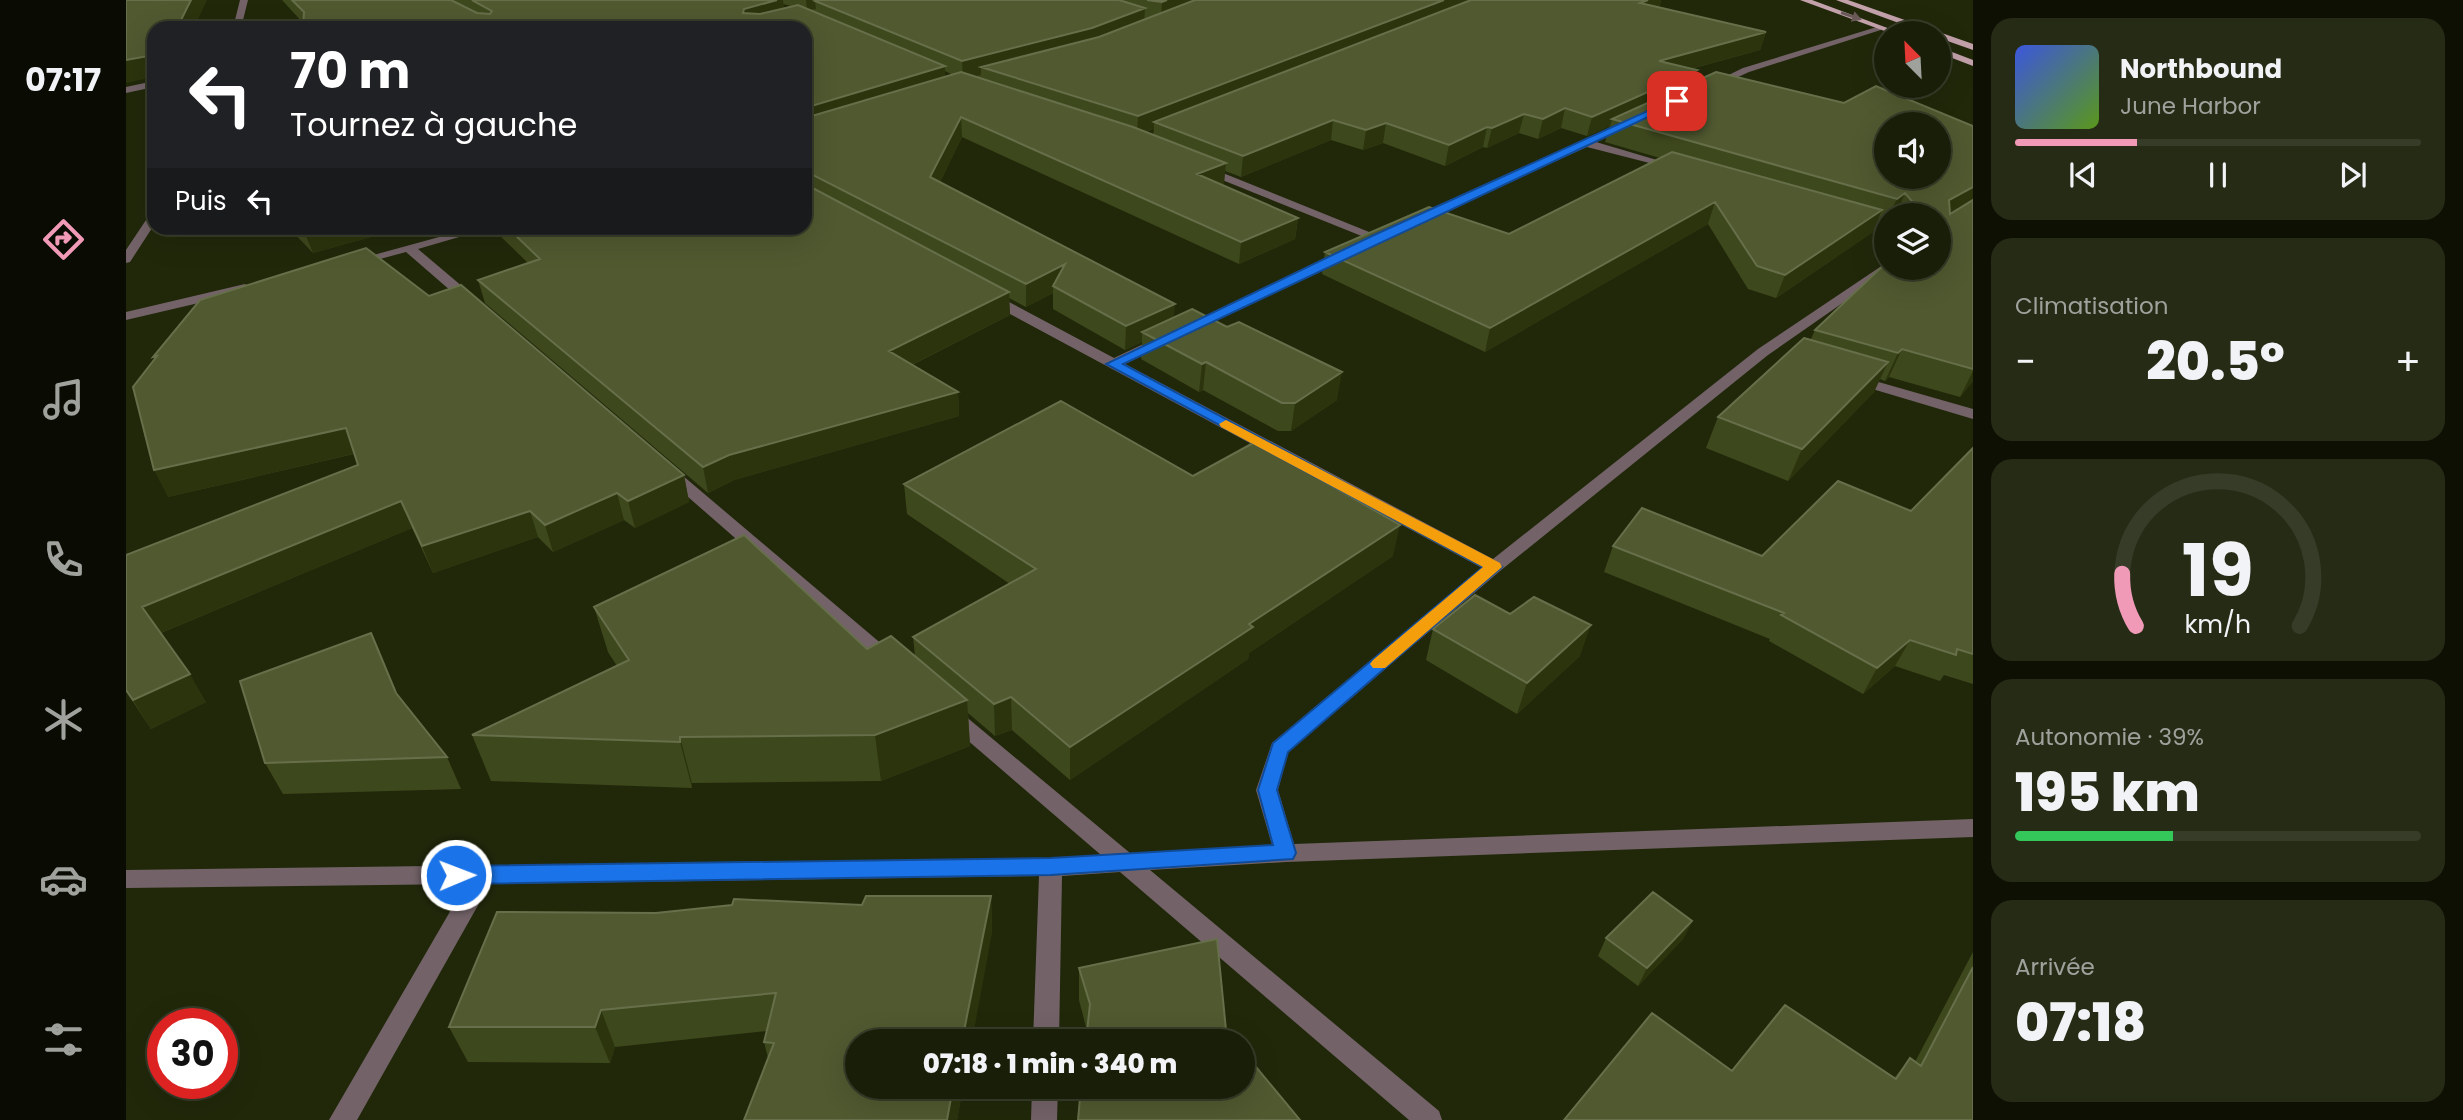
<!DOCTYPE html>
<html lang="fr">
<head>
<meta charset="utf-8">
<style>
	:root { --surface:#191e08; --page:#262b16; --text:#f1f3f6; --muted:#9fa29c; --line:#373c29; --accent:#f09ab7 }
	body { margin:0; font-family:Poppins,sans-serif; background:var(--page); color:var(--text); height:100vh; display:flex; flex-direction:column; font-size:26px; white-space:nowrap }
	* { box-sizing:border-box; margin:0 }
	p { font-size:23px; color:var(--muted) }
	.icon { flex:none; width:38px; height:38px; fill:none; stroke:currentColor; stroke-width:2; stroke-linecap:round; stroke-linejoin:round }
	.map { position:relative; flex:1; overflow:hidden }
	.drawer { display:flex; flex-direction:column; gap:18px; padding:18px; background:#0e1004; width:490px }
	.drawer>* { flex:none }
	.guide { position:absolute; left:21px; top:21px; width:665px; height:214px; border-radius:21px; box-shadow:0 7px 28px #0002,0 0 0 2px var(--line); background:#202124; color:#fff; overflow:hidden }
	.needle { width:46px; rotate:336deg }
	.fabs { position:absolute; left:1748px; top:21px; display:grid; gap:14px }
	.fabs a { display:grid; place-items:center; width:77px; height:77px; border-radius:50%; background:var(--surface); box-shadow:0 7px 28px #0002,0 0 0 2px var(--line); font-size:35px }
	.speed { position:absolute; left:21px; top:1008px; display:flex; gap:14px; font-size:35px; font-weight:700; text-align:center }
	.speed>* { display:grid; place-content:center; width:91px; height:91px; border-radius:50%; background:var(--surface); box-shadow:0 7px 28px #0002,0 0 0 2px var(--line); line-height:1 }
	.speed .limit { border:10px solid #d22; background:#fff; color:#111 }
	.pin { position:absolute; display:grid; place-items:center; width:60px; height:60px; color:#fff; margin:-30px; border-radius:14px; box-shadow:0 4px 10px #0006 }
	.me { position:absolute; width:77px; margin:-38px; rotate:89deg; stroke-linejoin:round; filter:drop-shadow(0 0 5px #0008) }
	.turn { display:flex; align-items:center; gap:24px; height:147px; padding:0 28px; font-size:32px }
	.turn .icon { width:91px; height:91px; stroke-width:2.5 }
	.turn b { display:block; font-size:49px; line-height:60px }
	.then { display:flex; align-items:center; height:66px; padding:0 28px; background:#0003; gap:14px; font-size:26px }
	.big { font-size:52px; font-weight:800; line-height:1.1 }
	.drawer .card { flex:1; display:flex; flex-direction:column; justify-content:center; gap:10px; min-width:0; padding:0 24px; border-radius:21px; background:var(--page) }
	.drawer .dial { align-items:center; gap:0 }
	.dial svg { height:182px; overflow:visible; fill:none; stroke:var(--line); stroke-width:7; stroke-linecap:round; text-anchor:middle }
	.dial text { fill:var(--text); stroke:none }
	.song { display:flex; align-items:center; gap:21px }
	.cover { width:84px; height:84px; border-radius:10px; background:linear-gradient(135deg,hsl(230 70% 55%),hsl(90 70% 35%)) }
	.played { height:7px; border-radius:4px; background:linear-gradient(90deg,var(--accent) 30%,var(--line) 30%) }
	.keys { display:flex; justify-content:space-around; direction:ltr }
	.heat { display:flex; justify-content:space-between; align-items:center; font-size:38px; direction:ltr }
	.charge { height:10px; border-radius:5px; background:linear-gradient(90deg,#34c759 39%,var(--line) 0) }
	.trip { position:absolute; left:719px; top:1029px; width:410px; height:70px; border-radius:35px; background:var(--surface); box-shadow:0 7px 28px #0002,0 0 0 2px var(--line); font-weight:800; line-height:70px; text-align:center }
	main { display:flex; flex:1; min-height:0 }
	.tab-bar { display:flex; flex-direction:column; width:126px; justify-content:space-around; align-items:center; background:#0a0c03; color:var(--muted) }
	.tab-bar .icon { width:49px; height:49px }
	.tab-bar .active { color:var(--accent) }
	.tab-bar b { font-size:32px; color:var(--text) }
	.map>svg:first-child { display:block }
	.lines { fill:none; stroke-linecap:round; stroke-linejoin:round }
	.minor { fill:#736368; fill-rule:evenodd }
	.major { fill:#c3a1ab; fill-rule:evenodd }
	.wall { fill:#3e481d; fill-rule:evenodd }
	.shaded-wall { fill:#2b340d }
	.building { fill:#505930; stroke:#666f4a; stroke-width:2; fill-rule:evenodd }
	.oneway { fill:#685858 }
	.route { fill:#1a73e8; stroke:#114b97; stroke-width:2 }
	.slow { fill:#f59e0b }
</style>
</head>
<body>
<main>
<nav class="tab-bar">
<b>07:17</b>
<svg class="icon active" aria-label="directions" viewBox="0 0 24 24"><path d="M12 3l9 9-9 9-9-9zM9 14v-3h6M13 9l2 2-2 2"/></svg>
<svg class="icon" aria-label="music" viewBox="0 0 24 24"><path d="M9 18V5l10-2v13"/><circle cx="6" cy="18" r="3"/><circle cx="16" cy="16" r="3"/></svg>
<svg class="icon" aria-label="phone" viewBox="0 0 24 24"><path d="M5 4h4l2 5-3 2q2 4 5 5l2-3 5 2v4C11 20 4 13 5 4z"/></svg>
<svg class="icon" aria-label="climate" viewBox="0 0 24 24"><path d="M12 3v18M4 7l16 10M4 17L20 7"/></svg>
<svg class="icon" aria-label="car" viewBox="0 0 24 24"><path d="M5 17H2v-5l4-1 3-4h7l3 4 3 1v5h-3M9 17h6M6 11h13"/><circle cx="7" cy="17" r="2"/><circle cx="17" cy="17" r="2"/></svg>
<svg class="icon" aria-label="filters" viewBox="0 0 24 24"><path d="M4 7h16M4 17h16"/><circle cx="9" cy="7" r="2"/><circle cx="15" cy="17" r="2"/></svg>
</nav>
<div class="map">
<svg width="1847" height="1120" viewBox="0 0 1847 1120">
	<rect width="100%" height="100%" fill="#21280a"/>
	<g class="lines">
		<path class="minor" d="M114,0H122L115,28H107Z
			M731,0H745L636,28H621Z
			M1754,26L1761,28L1623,72L1590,87L1582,85L1617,68Z
			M28,81V87L0,93V87Z
			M1504,120L1508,121V125L1470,142L1551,166V170L1461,147L1294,222L1284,220Z
			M1074,167H1082L1258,238L1248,241L1074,171Z
			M28,212V225L4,262L0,263V250L24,214Z
			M1729,217L1760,226V233L1725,224V218Z
			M346,228H364L292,249L350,298V304H340L280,252L228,266L222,262Z
			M1217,250L1221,251V257L1068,331L1063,332L1056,328Z
			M1760,263V268H1766L1764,270L1642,355L1374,571L1162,752L1152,790L1168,844L1847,819V837L1160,862L1024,870L1313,1111L1316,1120H1283L994,872L936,876L933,1041H907L913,876L364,884L231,1120H203L340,884L0,888V870L925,858L975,855L818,720L815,715L818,710L825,708L832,710L1004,853L1146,845L1130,790L1146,743L1356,568L858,300V294H868L988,358L1032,337H1042V343L999,364L1367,559L1632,349Z
			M119,284L125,288L124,291L0,320V312Z
			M1728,375L1847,409V419L1723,382L1721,379Z
			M544,468L550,470L771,657L774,662L771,667H757L538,476L536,473Z
			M906,1087H932L931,1120H905Z"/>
		<path class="major" d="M1674,0H1686L1775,33H1764Z
			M1710,0H1722L1847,44V50L1813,38V33H1800Z
			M1813,47L1847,60V66L1813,53Z"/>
	</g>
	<path class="wall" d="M156,0H1535L1533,8L1640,32L1634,50L1565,69L1567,83L1718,103L1847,126V381L1834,397L1763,377L1759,381L1754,379L1748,392L1662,481L1580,448L1592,417L1685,339L1689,330L1813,215H1760V223L1752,221L1747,232L1650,298L1622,289L1582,224L1359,352L1196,274L1199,252L1383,234L1534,158L1479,142L1484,126L1461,136L1435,128L1412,139L1393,133L1361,148L1357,147L1319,166L1257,143L1237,150L1205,140L1115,177L1099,171L1098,183L1095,185L1172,218L1169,239L1113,264L836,137L814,182L1048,317L1211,400L1165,431H1152L1077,390L1073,392L1015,359L1016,342L999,350L927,309V293L900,307L883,298L884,315L786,365L832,392L833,416L608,480L582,493L359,303L352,280L402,263L366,228H679V28L177,23ZM657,4L665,6L658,8ZM819,71L827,75L819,77ZM1028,129L1027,135L1020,132Z
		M163,228H277L187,253Z
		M303,296L558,475L563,502L509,528L498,520L427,552L412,537L307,573L286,528L35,633L80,702L25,729L0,691V555L232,465L228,454L42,497L29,359L27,357Z
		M1847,448V684L1818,675L1814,681L1769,666L1737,694L1643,641L1644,639L1478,572L1487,546L1636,556L1785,511Z
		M1067,476L1267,556L1123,653L1122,659L944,780L886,730L869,736L842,713L844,746L755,781L566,783V788L365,781L346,735L491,666L482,652L468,607L789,656L787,637L884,584L781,514L778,484Z
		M1307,629L1454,656L1391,714L1300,660Z
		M272,695L321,757L335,789L157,794L139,763Z
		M865,896L866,933L732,1087H837L831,1120L642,1058L638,1042L641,1031L489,1047L484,1063L342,1062L323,1027L530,913L736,905Z
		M1566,921L1557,939L1512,986L1472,956L1480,938Z
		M1847,952V1120L1606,1071L1768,1078L1784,1058L1789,1062Z
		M953,968L1100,1030L961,1031L953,1000Z"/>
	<path class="shaded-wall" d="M65,0H81L68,28H51Z
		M651,0H657L659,15L617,13L618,9Z
		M680,0H736L689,1L690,9L681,10Z
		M1041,0H1087L1035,18L1036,2Z
		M1318,0H1358L1028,122V129L1011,135L1012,116Z
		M1522,0H1535L1532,11L1514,3Z
		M1019,8L1018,25L855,67V75L837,79L836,61Z
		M1640,32L1634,50L1527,79L1533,61Z
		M28,55V77L0,83V60Z
		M819,66V85L679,128V108Z
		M1571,70L1565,89L1486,119L1484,126L1461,136L1466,117Z
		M1439,108L1435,128L1412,139L1417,119Z
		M1398,114L1393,133L1361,148L1366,128Z
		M835,117L836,137L806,198L804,177Z
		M1207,120L1205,140L1115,177L1117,156Z
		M1260,123L1257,143L1237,150L1240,130Z
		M1361,127L1357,147L1319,166L1323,145Z
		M1100,163L1098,183L1069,195L1071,174Z
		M1847,187V205L1813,224L1823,200Z
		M1779,193L1770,215H1763L1771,199Z
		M1589,202L1582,224L1359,352L1364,328Z
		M1756,210L1747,232L1650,298L1659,275Z
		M1172,218L1169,239L1113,264L1115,242Z
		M193,228H277L187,253L178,231Z
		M939,264L927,286V293L900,307V284Z
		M883,292L884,315L765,375L763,351Z
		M1049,304L1047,327L1016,332V342L999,350L1000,326Z
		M1776,349L1763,377L1759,381L1772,353Z
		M1080,362L1077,390L1073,392L1076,364Z
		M1762,362L1748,392L1662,481L1676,449Z
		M1847,371V381L1834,397Z
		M1216,372L1211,400L1165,431L1169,403Z
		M832,392L833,416L608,480L582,493L577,467L603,455Z
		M220,428L231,453L42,497L28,470Z
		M558,475L563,502L509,528L502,501Z
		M491,493L498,520L427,552L419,525Z
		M275,501L286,528L32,634L16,607Z
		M404,511L412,537L307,573L296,546Z
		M1274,525L1267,556L1123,653L1122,659L944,780V747L1123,624Z
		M1465,625L1454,656L1391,714L1401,683Z
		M1784,640L1769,666L1737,694L1751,668Z
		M64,674L80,702L25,729L7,700Z
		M885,697L886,730L869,736L868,704Z
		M841,700L844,746L755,781L749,735Z
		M554,737L566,783V788L554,742Z
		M865,896L866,933L846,1041H836Z
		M1566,921L1557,939L1512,986L1521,968Z
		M475,1010L489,1047L484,1063L469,1027Z
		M827,1087H837L831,1120H821Z"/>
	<path class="building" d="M0,0H65L51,28H28V55L0,60Z
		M166,0H325L351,13L364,14L366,11L346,0H651L618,9L617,13L634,14L672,5L819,66L679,108V28H177L178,12Z
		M693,0H993L1019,8L966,28L836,61L689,1Z
		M1021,0H1041L1036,2Z
		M1069,0H1318L1012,116L855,67L973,37Z
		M1345,0H1522L1514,3L1640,32L1533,61L1571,70L1466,117L1439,108L1417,119L1398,114L1366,128L1361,127L1323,145L1260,123L1240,130L1207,120L1117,156L1028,122Z
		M835,72L1007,127L1100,163L1071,174L1172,218L1115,242L835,117L804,177L1049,304L1000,326L927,286L939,264L900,284L679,171V118Z
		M1590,72L1718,103L1750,86L1847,126V187L1823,200L1824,214L1847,200V369L1776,349L1772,353L1689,330L1760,263V268H1813V215H1798L1779,193L1771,199L1486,119ZM1760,124H1813V177H1760Z
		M1546,152L1756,210L1659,275L1631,266L1589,202L1364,328L1199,252L1303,207L1383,234Z
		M679,184L883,292L763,351L832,392L603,455L577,467L352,280L414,259L382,228H679Z
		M174,228H193L178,231Z
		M240,248L303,296L335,285L558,475L502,501L491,493L419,525L404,511L296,546L275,501L16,607L64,674L7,700L0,690V555L232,465L220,428L28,470L7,387L31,356L27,357L74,300Z
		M1066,309L1101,327L1113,322L1216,372L1169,403H1156L1080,362L1076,364L1016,332Z
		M1678,338L1762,362L1676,449L1592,417Z
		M935,401L1067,476L1129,442L1274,525L1123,624L1127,627L944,747L885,697L868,704L787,637L910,569L778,484Z
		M1847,448V654L1831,649L1830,655L1784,640L1751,668L1655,615L1658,613L1487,546L1516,508L1636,556L1712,481L1785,511Z
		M618,535L741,649L765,636L841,700L749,735L554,737V742L346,735L503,660L468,607Z
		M1349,595L1384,614L1408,597L1465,625L1401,683L1307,629Z
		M245,633L270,693L321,757L139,763L114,681Z
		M1527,892L1566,921L1521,968L1480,938Z
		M740,896H865L836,1041H732V1087H827L821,1120H618L648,1043L638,1042L650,993L475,1010L469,1027H323L371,912L530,913L606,905L608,899L736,905Z
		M1091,939L1100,1030L1110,1041H960L964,1004L953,968Z
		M1847,967V1120H1438L1526,1013L1606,1071L1659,1005L1770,1079L1784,1058L1795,1066Z
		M1116,1050L1174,1120H952L955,1087H1116Z"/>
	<defs><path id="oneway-solid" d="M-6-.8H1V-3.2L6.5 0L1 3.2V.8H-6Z" transform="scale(1.75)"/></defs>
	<use class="oneway" href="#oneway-solid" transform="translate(1725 16) rotate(19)"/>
	<path class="route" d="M1548,99L1556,101L997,364L1376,567L1162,752L1151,790L1170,853L1167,859L925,875L330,884L322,881L319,875L322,869L330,866L925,858L1147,845L1132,790L1147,743L1357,567L980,364L1248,235Z"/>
	<path class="slow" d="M1100,420L1374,563L1376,567L1259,668H1247L1244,664L1247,660L1357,567L1095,427L1093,424Z"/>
</svg>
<div class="fabs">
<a><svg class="needle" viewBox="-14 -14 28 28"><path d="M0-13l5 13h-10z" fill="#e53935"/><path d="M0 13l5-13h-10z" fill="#9fa29c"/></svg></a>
<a><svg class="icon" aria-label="sound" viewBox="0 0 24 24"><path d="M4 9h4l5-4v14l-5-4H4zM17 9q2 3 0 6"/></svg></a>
<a><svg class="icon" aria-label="layers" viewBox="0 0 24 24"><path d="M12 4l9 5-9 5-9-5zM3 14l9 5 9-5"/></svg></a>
</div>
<div class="speed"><div class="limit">30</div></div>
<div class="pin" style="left:1551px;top:101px;background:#d93025"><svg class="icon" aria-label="arrive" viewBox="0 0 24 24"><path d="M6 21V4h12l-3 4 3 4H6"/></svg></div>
<svg class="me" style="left:330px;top:875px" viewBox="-20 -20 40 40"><circle r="17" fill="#1a73e8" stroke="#fff" stroke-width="3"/><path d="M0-11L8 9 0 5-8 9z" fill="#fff"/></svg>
<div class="trip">07:18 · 1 min · 340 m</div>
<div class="guide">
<div class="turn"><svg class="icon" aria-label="left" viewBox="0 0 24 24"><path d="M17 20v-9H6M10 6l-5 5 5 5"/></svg><div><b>70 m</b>Tournez à gauche</div></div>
<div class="then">Puis<svg class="icon" aria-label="left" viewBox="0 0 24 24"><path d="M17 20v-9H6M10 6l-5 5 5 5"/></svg></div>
</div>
</div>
<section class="drawer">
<div class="card">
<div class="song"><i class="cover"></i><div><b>Northbound</b><p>June Harbor</p></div></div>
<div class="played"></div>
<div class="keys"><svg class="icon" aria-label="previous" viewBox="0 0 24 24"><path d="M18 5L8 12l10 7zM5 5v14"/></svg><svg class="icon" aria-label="pause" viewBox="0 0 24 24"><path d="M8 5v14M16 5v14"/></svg><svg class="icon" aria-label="next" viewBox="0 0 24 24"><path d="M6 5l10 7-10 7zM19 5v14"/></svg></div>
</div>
<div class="card"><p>Climatisation</p>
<div class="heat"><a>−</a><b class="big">20.5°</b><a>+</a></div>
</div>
<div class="card dial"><svg viewBox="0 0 100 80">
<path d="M14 69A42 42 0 1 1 86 69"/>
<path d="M14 69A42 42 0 0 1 8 46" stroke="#f09ab7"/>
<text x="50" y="56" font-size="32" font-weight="700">19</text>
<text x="50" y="72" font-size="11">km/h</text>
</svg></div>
<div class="card"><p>Autonomie · 39%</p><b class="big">195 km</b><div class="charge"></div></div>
<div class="card"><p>Arrivée</p><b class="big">07:18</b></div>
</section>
</main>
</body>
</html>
